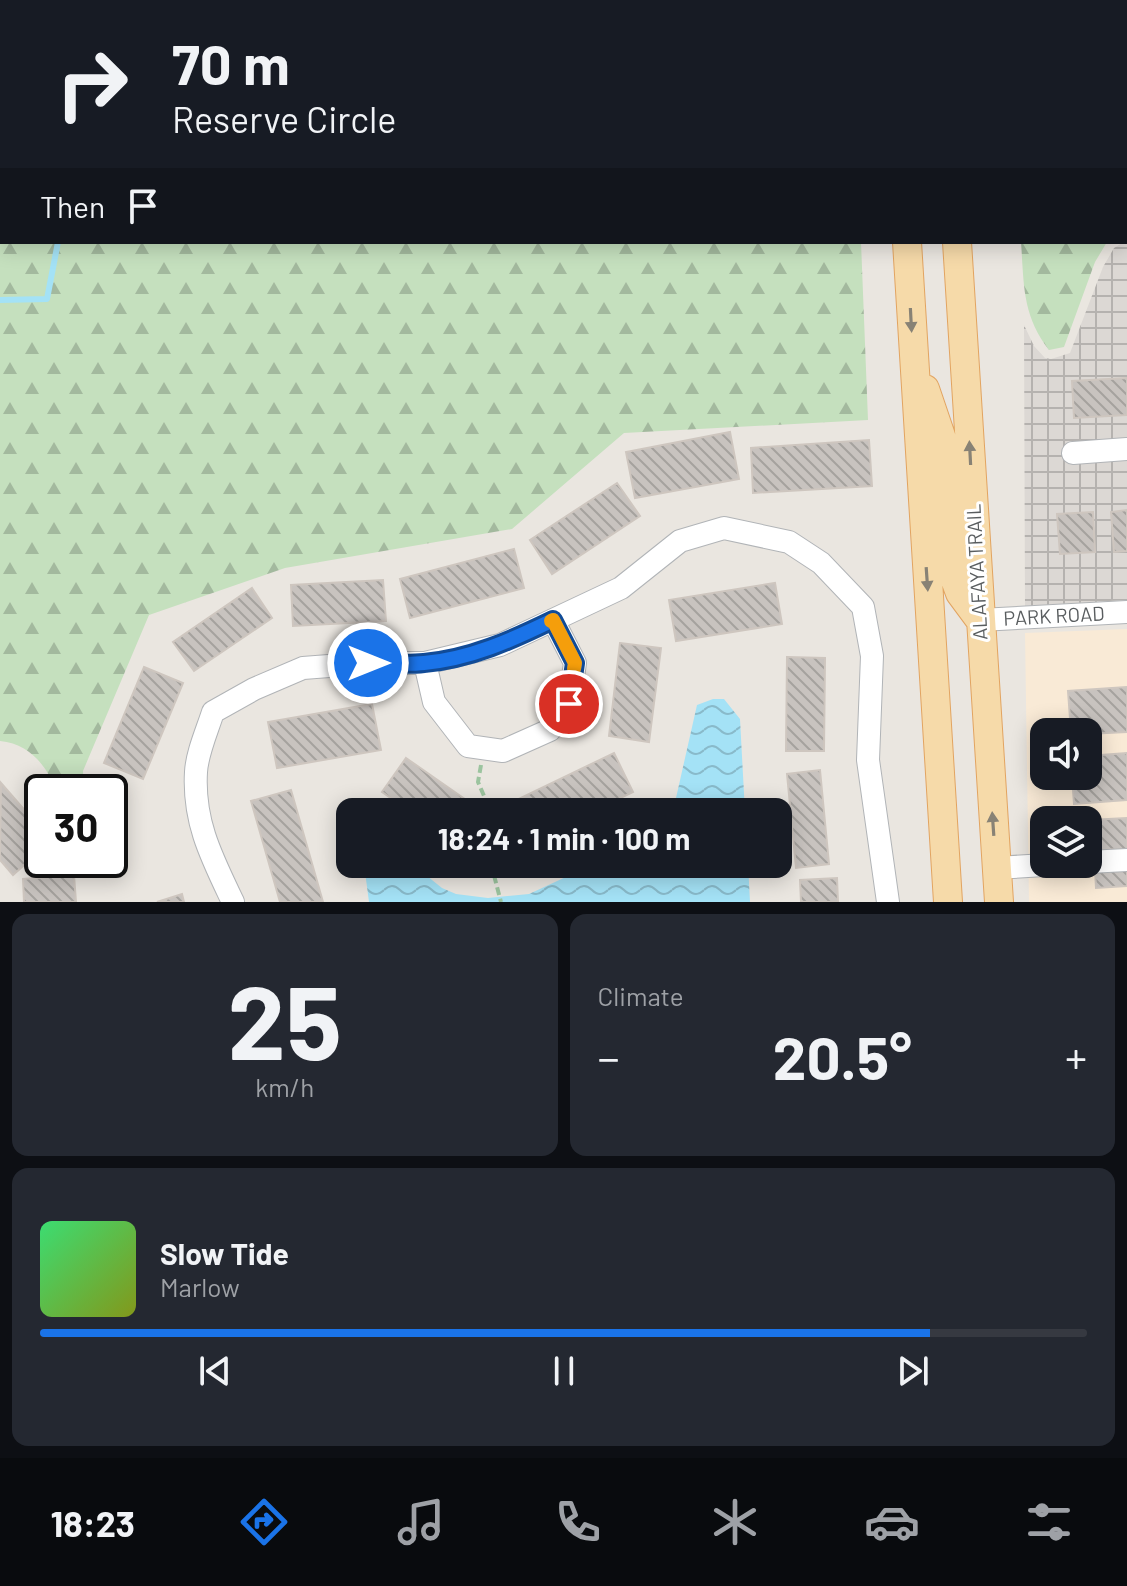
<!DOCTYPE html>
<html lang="en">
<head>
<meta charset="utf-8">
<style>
	:root { --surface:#171b24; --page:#242831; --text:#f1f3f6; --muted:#9ea1a6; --line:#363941; --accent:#1a73e8 }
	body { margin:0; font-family:Barlow,sans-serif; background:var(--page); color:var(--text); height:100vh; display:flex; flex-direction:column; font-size:30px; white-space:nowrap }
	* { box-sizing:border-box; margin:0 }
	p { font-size:26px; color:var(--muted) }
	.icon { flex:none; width:44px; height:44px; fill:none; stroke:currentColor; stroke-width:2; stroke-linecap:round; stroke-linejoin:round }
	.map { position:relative; height:902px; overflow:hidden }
	.sheet { display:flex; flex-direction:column; gap:12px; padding:12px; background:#0d0f14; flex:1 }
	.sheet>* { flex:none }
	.top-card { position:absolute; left:0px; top:0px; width:1128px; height:244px; box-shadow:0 4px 20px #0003; background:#171b24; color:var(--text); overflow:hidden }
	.buttons { position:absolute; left:1030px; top:718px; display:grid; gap:16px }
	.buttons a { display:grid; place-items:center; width:72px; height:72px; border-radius:16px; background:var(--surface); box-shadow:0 4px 20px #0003; font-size:40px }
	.speed { position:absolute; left:24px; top:774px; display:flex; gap:16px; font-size:40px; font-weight:700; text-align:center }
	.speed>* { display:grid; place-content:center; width:104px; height:104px; border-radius:50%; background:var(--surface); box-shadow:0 4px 20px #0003; line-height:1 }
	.speed .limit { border:4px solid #111; border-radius:12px; background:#fff; color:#111 }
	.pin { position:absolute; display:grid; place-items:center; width:68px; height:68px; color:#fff; margin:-34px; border:4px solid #fff; border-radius:50%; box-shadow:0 2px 8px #0007 }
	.me { position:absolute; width:88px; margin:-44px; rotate:90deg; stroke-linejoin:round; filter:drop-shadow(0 0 6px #0008) }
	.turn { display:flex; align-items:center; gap:28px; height:168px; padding:0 40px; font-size:36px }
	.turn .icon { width:104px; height:104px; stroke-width:2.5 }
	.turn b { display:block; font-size:56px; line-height:68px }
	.then { display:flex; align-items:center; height:76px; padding:0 40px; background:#0003; gap:16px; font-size:30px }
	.big { font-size:60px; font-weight:700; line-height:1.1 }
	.sheet .widget { flex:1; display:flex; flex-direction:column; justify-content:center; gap:12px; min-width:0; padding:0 28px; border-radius:16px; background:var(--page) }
	.sheet .dial { align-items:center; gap:0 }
	.dial b { font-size:104px; line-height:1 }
	.song { display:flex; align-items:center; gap:24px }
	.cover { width:96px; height:96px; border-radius:12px; background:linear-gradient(135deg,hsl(140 70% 55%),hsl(70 70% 35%)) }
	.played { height:8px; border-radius:4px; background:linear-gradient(90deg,var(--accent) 85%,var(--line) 85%) }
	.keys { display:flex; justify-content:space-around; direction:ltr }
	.heat { display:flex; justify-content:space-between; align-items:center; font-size:44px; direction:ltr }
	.sheet .tiles { flex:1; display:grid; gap:12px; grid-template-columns:1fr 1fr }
	.widget:last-child { grid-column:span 2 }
	.trip { position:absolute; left:336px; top:798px; width:456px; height:80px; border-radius:16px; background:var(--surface); box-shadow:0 4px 20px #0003; font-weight:700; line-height:80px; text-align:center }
	.dock { display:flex; height:128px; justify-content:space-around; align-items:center; background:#090b0e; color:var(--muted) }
	.dock .icon { width:56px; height:56px }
	.dock .on { color:var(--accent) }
	.dock b { font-size:36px; color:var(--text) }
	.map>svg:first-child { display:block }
	.commercial { fill:#f9ead6; fill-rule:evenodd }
	.industrial { fill:url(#industrial-grid) }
	.forest { fill:url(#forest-firs) }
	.water { fill:url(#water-waves) }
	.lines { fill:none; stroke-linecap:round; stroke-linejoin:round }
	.stream { stroke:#a4e2f6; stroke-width:6 }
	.building { fill:url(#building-back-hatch); stroke:#cec6bf; stroke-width:2 }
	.minor-casing { stroke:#b1b4b7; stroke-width:24 }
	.major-casing { stroke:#e2a461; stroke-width:30 }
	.path { stroke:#9cc49f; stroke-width:4; stroke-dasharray:8 4; stroke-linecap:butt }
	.minor { stroke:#fff; stroke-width:22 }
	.major { stroke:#f6daa9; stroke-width:28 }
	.oneway { fill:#888275 }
	.route-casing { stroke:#114b97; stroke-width:20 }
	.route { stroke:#1a73e8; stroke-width:14 }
	.slow { stroke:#f59e0b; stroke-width:14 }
	.labels { text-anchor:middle; stroke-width:6; stroke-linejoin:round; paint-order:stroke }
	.street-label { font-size:20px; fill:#595d5f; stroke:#fff }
</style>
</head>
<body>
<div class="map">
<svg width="1127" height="902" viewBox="0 0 1127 902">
	<defs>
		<pattern id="industrial-grid" width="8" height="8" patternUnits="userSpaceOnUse" patternTransform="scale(2)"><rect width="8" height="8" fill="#dcd8d4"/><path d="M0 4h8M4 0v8" fill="none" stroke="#b5b2af"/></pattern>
		<pattern id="forest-firs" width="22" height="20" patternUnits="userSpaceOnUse" patternTransform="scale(2)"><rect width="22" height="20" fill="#c5e0be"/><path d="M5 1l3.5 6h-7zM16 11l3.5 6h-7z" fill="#a3b99e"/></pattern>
		<pattern id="water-waves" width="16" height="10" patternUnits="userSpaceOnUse" patternTransform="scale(2)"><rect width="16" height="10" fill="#a4e2f6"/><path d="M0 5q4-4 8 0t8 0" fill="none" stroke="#89baca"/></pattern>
		<pattern id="building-back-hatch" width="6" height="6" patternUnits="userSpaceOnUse" patternTransform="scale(2)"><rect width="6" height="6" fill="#c8c3bf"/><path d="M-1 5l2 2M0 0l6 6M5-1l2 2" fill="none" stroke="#a5a29e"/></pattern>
	</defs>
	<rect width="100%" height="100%" fill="#eae6e0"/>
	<path class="commercial" d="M1127,629V902H1029L1025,633ZM1044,732H1088V776H1044ZM1044,820H1088V864H1044Z"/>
	<path class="industrial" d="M1127,240V600L1025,606L1024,325L1034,346L1045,358L1051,359L1070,353L1103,267L1114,248Z"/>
	<path class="forest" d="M0,0H850V2H2V242H861L868,420L624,433L512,529L285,568L149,615L83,771L84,792H57C47,766 30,744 0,741Z
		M1007,0H1127L1126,230V2Z
		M1021,242H1107L1095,262L1064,347L1049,350C1022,315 1024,284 1021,242Z"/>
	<path class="water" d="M713,699H724L740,719L745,812H669L676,798L697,705Z
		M364,864H412L442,888L456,894L488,898L529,894L594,864H748L750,902H369Z"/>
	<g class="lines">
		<path class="stream" d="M185,0L187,2
			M267,0V2
			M107,2L108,0
			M0,300L47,299L58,242"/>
	</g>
	<path class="building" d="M1127,378V415L1074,418L1072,381Z
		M730,432L739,479L635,498L626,452Z
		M869,440L872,486L753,493L751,448Z
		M617,483L640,516L552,574L530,540Z
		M1127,510V551L1114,552L1111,512Z
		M1093,512L1095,552L1060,554L1057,514Z
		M514,549L524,588L410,618L400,579Z
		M383,580L386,621L293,626L291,585Z
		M775,583L782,624L676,641L669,600Z
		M252,588L272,618L194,671L173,642Z
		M620,643L661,648L649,742L609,736Z
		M787,657L825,658L824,751H786Z
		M144,667L183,683L143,779L104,763Z
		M1127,687V732L1088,734V732H1071L1068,691Z
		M372,704L381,750L277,768L268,722Z
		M614,753L633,792L591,812H499L498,809Z
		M1127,753V800L1074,804L1072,776H1088V756Z
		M406,758L482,811L411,812L382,792Z
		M820,770L829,864L796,868L787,774Z
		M1,783L42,830V849L13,875L0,860Z
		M291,790L323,902H280L251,801Z
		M1127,818V849L1091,850L1090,820Z
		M1127,867V886L1096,888L1095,869Z
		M74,875L76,902H24L23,879Z
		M837,878L838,902H801L800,880Z
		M182,894L184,902H157Z"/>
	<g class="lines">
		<g class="minor-casing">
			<path id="minor" d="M1073,453L1127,449
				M980,620L1127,612
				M425,663L434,702L468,746L503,751L550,730L569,704L575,663L553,620
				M1088,862L1127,860
				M996,868L1061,864
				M233,902C212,858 193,822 196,772C197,753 207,731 213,712L254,689L303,668L368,663H425L500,645L621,588L680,541L724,528L789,542L821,563L863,607L872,656L868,760L888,902"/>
		</g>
		<g class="major-casing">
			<path id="major" d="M893,0V2
				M936,0L937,2
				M907,242L948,902
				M957,242L999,902
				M925,389L943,442L953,574L960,593L980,620"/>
		</g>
		<path class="path" d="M481,765L478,782L491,812
			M491,864L501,902"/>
		<use href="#minor" class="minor"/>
		<use href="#major" class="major"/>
	</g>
	<defs><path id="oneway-solid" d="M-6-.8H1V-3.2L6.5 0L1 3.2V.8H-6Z" transform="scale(2)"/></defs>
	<g class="oneway">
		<use href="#oneway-solid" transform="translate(911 320) rotate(87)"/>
		<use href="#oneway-solid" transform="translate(970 453) rotate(-93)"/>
		<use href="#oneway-solid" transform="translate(927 579) rotate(86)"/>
		<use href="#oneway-solid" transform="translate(993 824) rotate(-94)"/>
	</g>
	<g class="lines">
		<g class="route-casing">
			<path id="route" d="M368,663C387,663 406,665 424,663C470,659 512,640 553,620L575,663L569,704"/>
		</g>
		<use href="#route" class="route"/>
		<path class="slow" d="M551,621L553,620L575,663L574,669"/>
	</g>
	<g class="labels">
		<g class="street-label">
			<text transform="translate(977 572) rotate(-93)" y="7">ALAFAYA TRAIL</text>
			<text transform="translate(1054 616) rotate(-3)" y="7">PARK ROAD</text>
		</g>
	</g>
</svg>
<div class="buttons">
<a><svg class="icon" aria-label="sound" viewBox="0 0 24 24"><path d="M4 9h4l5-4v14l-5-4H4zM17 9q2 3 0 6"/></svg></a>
<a><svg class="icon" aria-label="layers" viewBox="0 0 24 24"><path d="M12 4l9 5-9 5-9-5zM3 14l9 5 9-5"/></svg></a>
</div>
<div class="speed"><div class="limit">30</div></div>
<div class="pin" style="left:569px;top:704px;background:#d93025"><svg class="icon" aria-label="arrive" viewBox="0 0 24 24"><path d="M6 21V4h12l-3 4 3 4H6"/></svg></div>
<svg class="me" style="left:368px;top:663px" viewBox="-20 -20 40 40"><circle r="17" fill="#1a73e8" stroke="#fff" stroke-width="3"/><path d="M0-11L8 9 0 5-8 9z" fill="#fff"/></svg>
<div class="trip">18:24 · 1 min · 100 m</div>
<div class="top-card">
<div class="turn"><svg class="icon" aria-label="right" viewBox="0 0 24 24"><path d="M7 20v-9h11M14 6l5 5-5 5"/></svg><div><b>70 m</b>Reserve Circle</div></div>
<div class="then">Then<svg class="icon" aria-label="arrive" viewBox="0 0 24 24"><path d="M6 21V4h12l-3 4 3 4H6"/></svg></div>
</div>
</div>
<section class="sheet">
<div class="tiles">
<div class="widget dial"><b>25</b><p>km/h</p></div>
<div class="widget"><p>Climate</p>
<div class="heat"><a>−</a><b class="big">20.5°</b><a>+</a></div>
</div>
<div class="widget">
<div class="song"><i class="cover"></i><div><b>Slow Tide</b><p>Marlow</p></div></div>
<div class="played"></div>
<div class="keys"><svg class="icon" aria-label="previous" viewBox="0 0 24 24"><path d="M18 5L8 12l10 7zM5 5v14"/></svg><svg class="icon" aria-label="pause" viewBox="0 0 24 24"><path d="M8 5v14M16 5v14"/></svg><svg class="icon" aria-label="next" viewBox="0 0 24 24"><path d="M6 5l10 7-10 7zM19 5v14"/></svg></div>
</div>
</div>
</section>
<nav class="dock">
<b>18:23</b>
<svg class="icon on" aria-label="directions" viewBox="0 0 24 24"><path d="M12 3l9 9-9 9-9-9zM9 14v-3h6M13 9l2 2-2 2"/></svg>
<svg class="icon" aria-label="music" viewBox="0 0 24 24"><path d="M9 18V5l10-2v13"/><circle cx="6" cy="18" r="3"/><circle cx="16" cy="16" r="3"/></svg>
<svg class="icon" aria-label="phone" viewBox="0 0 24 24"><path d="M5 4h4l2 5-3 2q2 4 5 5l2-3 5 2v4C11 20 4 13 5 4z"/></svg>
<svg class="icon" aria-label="climate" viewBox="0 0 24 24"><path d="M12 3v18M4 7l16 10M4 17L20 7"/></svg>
<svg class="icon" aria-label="car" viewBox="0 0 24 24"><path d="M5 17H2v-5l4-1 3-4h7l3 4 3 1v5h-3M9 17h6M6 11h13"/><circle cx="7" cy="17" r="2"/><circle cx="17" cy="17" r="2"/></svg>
<svg class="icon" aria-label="filters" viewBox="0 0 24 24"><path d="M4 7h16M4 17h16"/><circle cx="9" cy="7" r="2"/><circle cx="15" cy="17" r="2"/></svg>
</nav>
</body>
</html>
